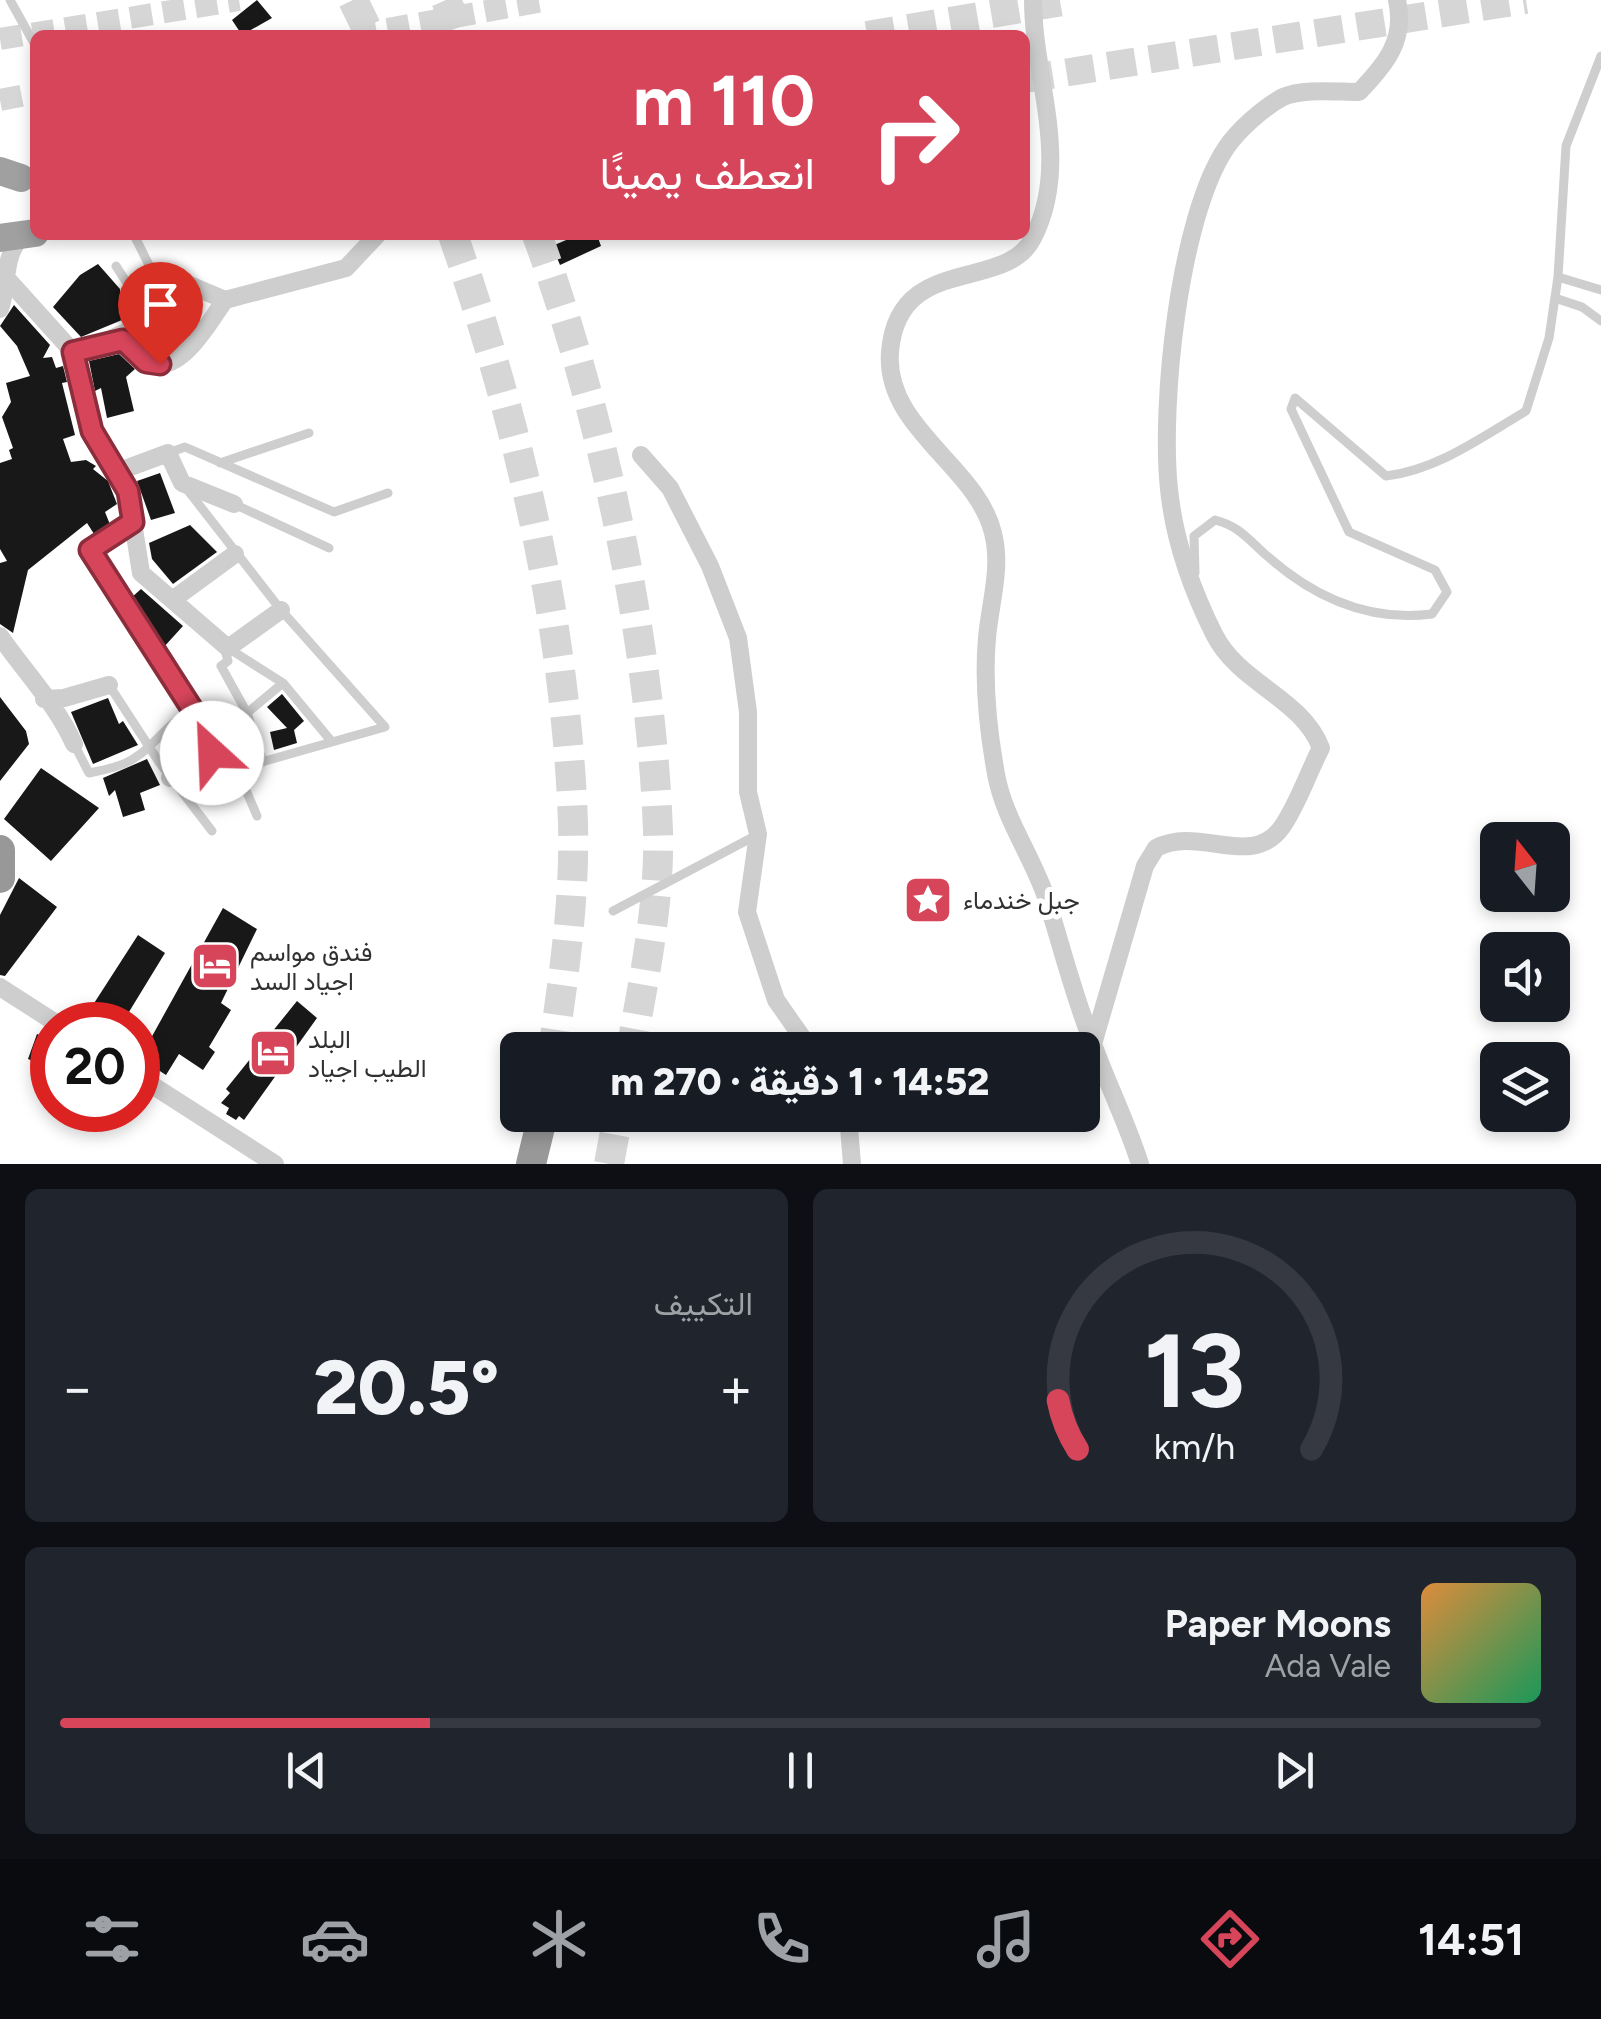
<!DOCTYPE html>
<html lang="ar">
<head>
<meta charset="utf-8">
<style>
	:root { --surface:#171b24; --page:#20242c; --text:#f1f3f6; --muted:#9ea1a6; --line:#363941; --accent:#d7455b }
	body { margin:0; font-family:Figtree,Vazirmatn,sans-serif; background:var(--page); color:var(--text); direction:rtl; height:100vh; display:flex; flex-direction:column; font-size:38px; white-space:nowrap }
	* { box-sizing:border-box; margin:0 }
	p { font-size:32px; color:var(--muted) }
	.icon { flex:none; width:55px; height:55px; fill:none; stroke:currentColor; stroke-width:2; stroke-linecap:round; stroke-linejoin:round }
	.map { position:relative; height:1164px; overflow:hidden; direction:ltr }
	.drawer { display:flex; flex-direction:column; gap:25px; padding:25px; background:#0d0f14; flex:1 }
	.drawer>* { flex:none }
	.top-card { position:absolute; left:30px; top:30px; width:1000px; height:210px; border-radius:15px; box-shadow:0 5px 15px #0003; direction:rtl; background:#d7455b; color:#fff; overflow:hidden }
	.needle { width:65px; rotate:343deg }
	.fabs { position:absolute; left:1480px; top:822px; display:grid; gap:20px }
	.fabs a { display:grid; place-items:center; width:90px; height:90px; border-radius:15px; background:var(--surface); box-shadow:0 5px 15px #0003; font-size:50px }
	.speed { position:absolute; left:30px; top:1002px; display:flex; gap:20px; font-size:50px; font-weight:700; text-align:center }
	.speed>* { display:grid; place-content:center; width:130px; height:130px; border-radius:50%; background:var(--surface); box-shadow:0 5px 15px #0003; line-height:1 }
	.speed .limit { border:15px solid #d22; background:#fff; color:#111 }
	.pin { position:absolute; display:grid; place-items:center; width:85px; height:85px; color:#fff; margin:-102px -42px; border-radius:50% 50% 50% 0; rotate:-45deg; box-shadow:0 0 10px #0007 }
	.pin .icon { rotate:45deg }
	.me { position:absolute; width:110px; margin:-55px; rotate:335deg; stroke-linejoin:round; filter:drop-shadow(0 0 8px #0008) }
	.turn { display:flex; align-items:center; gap:35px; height:210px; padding:0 50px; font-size:45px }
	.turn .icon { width:130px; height:130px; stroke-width:2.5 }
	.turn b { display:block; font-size:70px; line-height:85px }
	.big { font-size:75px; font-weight:800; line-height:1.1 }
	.drawer .card { flex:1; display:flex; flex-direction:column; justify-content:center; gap:15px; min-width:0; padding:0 35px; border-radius:15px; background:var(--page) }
	.drawer .dial { align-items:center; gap:0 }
	.dial svg { height:260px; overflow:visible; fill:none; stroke:var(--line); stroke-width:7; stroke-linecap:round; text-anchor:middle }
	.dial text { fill:var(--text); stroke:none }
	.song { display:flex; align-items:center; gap:30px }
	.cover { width:120px; height:120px; border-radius:15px; background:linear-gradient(135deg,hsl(30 70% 55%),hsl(150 70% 35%)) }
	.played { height:10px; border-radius:5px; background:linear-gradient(90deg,var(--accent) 25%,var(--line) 25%) }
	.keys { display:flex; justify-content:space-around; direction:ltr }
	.heat { display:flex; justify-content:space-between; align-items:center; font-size:55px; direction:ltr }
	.drawer .tiles { flex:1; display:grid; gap:25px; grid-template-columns:1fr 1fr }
	.card:last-child { grid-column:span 2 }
	.trip { position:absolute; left:500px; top:1032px; width:600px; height:100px; border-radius:15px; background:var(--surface); box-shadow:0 5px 15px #0003; font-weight:800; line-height:100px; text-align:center; direction:rtl }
	.menu { display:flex; height:160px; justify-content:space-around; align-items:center; background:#090b0e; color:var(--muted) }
	.menu .icon { width:70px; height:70px }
	.menu .selected { color:var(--accent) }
	.menu b { font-size:45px; color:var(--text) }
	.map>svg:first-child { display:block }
	.building { fill:#181818 }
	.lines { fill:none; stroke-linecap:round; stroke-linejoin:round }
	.secondary-tunnel { stroke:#d6d6d6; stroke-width:22; stroke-dasharray:22 11; stroke-linecap:butt }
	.trunk-tunnel { stroke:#d6d6d6; stroke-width:28; stroke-dasharray:28 14; stroke-linecap:butt }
	.motorway-tunnel { stroke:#d6d6d6; stroke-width:30; stroke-dasharray:30 15; stroke-linecap:butt }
	.service { stroke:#cecece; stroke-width:9 }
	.minor { stroke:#cecece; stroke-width:18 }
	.trunk { stroke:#a0a0a0; stroke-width:28 }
	.motorway { stroke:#989898; stroke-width:30 }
	.route-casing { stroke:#8c2d3b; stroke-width:25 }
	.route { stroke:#d7455b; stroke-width:18 }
	.labels { text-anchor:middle; stroke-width:10; stroke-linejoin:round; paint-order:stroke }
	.poi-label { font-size:25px; fill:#313131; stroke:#fff; text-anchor:start }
</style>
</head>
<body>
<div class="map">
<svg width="1601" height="1164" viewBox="0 0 1601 1164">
	<rect width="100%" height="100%" fill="#fff"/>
	<path class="building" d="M257,0L272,18L242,35L232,20Z
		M578,235H597L601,246L560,265L552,246Z
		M98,264L120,289L122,320L81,337L53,307L80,275Z
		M14,305L50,345L43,358L52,357L56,368L63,366L67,382L62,383L75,435L63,439L71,462L86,460L96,466L93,469L108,481L117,504L105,512L111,527L96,537L87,523L28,570L13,633L0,624V563L7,561L0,549V463L12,459L9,450L13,448L2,417L11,402L6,383L30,376L17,346L0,326Z
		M167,327L172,346L166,350H152L140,339L146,333Z
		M119,354L135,369L126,377L134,411L107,418L101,388L95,391L89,361Z
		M160,473L175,513L151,520L137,481Z
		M190,525L217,552L173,584L152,559L149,543Z
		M141,589L183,626L163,648L131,598Z
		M282,694L304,721L294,730L297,743L274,750L270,732L287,728L267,707Z
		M0,697L26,731L29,744L0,781Z
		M108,698L119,724L123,721L138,745L93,764L71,712Z
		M147,759L160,785L140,793L145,810L123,817L115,790L109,796L103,778Z
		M41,768L99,808L51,861L4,819Z
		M19,878L57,907L5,976L0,975V915Z
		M223,908L257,929L221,1003L231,1010L209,1047L215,1052L203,1070L179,1054L166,1075L140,1058Z
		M138,935L165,953L121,1025H80Z
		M297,1001L317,1018L244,1120L239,1116L236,1120L226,1114L229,1108L221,1103L230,1093L226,1089Z
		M37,1034L52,1040V1069L28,1059Z"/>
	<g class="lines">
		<path class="secondary-tunnel" d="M355,35L548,0
			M0,39L239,0
			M0,100L35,93"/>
		<path class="trunk-tunnel" d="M867,35L1074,0
			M1025,79L1526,0"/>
		<path class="motorway-tunnel" d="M353,0L370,35
			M446,0L461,35
			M453,235C518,422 566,624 573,823C575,899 564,975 553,1050
			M537,235C602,412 651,642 658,831C660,903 644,979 631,1050
			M609,1164L618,1115"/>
		<path class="service" d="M10,0L35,45
			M134,235L155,277
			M116,266L132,291
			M1558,277L1566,146L1601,56
			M1555,298L1582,307L1601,321
			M168,453L185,447L334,512L388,493
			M220,463L309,433
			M186,488L281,610L385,727L332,742
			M234,504L329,548
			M131,523L91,550L194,712L226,773L237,769L257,816
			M1195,573L1194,536L1215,520C1239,526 1248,539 1266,555C1313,597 1369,622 1432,614L1447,592L1435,570L1349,532L1291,409L1295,398L1386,476C1437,470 1482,437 1526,411L1549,338L1558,277L1601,290
			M228,648L283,683L332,742L237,769
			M225,650L228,661L221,666L247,713L263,762
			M109,685L159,762L212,831
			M247,713L283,683
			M74,744L89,773C104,770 124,766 136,757C159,742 167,721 194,712
			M613,911L755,836"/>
		<path class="minor" d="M1033,0C1033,79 1072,161 1033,238C1006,293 898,252 890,352C884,428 977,466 993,533C1002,568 990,603 987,638C983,683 988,730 996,774C1004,819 1033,857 1047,900C1062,948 1074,997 1093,1044C1108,1085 1127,1123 1140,1164
			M0,271L73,352L92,431L128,491L141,573L228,648L281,610
			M0,309C9,282 2,255 24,234
			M108,340L135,328L132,291L164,274L225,300
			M73,352L123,340C130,346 139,358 147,362C181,377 210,320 225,300L346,268L377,235
			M641,455L670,488L710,566L738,638L748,712V792L758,834L747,912L776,1000L811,1050
			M117,472L168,453L182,483L234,504
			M175,598L235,554
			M0,636C24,671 57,705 74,744
			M44,699L64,698L109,685
			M170,778L212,753
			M0,987L59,1025
			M1093,1044L1145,866L1156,848C1200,825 1251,870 1282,827C1298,804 1308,773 1321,748C1301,697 1239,684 1214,634C1192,590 1174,539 1169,489C1160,405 1179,218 1226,148C1238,130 1264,107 1283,97C1303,88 1337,92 1359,92C1386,64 1406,40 1397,0
			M138,1076L275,1164
			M848,1115L852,1164"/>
		<path class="trunk" d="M0,171L21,178
			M0,238L35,233"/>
		<path class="motorway" d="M0,850V878
			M531,1164L542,1119"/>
	</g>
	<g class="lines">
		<g class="route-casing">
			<path id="route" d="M160,364L146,362L123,340L73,352L92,431L128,491L133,522L90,550L194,712L212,753"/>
		</g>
		<use href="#route" class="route"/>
	</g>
	<defs>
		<g id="sight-square" transform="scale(2.5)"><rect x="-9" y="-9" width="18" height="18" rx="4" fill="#d7455b" stroke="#fff"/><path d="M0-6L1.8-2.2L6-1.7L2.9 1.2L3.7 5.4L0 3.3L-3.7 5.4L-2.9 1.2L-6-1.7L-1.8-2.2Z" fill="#fff"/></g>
		<g id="hotel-square" transform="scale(2.5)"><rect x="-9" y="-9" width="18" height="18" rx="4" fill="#d7455b" stroke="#fff"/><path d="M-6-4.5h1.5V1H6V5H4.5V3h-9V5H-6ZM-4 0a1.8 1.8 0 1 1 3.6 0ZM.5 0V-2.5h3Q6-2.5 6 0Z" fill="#fff"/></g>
	</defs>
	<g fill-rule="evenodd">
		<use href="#sight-square" x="928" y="900"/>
		<use href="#hotel-square" x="215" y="966"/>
		<use href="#hotel-square" x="273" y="1053"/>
	</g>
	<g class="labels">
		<g class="poi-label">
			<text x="963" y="909">جبل خندماء</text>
			<text x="250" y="961">فندق مواسم<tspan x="250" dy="29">اجياد السد</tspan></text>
			<text x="308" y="1048">البلد<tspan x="308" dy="29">الطيب اجياد</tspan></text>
		</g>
	</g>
</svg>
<div class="fabs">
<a><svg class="needle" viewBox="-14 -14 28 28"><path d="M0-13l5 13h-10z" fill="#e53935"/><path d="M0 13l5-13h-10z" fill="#9ea1a6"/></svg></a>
<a><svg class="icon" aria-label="sound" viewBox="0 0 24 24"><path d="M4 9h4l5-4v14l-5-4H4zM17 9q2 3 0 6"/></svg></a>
<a><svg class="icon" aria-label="layers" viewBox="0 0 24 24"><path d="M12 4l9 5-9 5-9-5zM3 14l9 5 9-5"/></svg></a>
</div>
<div class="speed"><div class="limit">20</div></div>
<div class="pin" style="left:160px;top:364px;background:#d93025"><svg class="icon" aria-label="arrive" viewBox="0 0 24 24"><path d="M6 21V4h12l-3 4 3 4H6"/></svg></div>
<svg class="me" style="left:212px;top:753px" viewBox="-20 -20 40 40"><circle r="19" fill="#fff"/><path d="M0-13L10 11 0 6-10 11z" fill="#d7455b"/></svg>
<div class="trip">14:52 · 1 دقيقة · 270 m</div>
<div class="top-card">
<div class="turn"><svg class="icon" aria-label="right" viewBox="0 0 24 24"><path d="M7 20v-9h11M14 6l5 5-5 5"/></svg><div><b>110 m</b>انعطف يمينًا</div></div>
</div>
</div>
<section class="drawer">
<div class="tiles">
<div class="card dial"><svg viewBox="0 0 100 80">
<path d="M14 69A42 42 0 1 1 86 69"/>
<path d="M14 69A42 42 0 0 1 8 54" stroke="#d7455b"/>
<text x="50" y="56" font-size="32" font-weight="700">13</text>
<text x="50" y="72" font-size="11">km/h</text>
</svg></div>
<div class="card"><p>التكييف</p>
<div class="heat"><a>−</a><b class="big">20.5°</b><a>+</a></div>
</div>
<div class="card">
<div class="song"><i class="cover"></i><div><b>Paper Moons</b><p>Ada Vale</p></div></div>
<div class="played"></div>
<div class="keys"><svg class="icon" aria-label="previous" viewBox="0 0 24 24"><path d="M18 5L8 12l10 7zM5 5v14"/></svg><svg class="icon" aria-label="pause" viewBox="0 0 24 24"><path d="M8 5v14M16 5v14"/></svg><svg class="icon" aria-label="next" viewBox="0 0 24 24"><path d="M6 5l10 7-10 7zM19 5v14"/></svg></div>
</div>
</div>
</section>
<nav class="menu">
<b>14:51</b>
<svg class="icon selected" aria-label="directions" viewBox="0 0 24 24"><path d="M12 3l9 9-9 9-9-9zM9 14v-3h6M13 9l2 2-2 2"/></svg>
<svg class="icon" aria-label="music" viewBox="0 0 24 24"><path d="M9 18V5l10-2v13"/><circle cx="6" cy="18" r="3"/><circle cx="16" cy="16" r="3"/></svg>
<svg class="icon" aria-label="phone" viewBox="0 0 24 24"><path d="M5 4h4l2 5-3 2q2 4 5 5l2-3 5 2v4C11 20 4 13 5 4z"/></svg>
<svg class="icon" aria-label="climate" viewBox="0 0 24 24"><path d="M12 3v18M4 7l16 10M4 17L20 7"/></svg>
<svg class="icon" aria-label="car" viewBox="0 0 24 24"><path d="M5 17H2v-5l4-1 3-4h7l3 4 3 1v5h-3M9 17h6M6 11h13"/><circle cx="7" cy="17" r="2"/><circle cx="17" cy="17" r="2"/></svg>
<svg class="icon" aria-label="filters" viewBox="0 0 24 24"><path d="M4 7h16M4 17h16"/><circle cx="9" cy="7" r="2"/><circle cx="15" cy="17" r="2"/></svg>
</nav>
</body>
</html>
